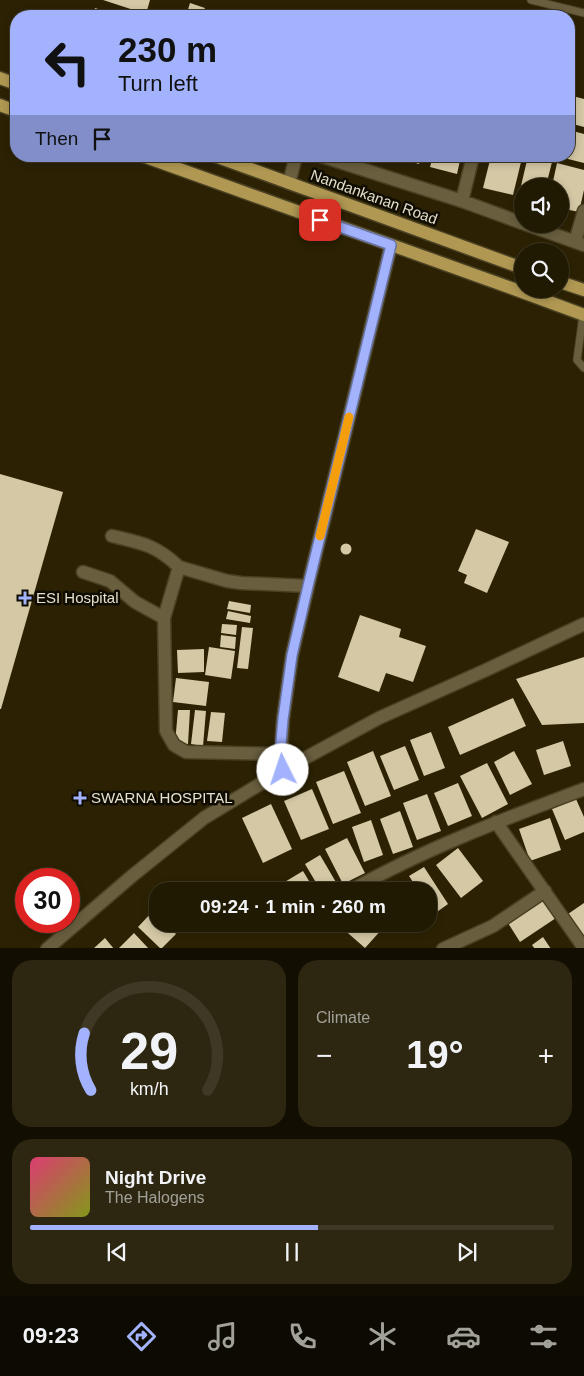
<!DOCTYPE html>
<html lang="en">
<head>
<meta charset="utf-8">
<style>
	:root { --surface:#211a02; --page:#2d2711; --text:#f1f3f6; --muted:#a2a199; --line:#3e3824; --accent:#a2b2fd }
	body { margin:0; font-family:Arial,sans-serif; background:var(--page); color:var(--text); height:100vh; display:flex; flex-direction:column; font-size:19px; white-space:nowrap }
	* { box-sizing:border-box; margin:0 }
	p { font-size:16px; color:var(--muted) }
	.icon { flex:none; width:28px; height:28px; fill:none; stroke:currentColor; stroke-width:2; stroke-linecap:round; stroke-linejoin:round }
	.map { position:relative; height:948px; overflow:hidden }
	.sheet { display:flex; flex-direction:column; gap:12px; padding:12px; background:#120e01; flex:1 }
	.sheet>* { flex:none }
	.top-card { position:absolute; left:10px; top:10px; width:565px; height:152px; border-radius:20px; box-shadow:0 2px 8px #0003,0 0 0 1px var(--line); background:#a2b2fd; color:#111; overflow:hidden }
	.buttons { position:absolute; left:514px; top:178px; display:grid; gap:10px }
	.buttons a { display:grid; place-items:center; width:55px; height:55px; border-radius:50%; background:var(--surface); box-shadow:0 2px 8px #0003,0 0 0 1px var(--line); font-size:25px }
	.speed { position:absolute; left:15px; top:868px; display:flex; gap:10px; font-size:25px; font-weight:700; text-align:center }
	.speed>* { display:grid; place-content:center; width:65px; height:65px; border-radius:50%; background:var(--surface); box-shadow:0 2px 8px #0003,0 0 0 1px var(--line); line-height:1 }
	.speed .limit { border:8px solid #d22; background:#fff; color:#111 }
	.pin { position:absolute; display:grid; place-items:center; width:42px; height:42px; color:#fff; margin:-21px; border-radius:10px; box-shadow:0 2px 8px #0006 }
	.me { position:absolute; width:55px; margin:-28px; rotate:356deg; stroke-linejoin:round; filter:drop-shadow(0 0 4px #0008) }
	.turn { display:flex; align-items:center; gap:18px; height:105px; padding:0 25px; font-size:22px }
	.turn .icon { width:65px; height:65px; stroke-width:2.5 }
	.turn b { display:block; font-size:35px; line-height:42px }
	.then { display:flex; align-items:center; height:48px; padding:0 25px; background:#0003; gap:10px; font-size:19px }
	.big { font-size:38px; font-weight:800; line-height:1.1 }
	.sheet .card { flex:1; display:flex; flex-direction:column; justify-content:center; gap:8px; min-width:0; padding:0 18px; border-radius:20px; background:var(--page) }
	.sheet .dial { align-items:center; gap:0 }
	.dial svg { height:130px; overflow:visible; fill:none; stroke:var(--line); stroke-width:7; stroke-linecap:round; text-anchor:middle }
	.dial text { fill:var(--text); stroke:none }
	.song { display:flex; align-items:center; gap:15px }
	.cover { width:60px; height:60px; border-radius:8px; background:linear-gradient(135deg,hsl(340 70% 55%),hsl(70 70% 35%)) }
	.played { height:5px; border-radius:2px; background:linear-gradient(90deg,var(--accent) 55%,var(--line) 55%) }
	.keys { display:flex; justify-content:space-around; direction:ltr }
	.heat { display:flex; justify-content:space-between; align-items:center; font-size:28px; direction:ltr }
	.sheet .tiles { flex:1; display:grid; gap:12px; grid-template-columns:1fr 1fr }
	.card:last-child { grid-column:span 2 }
	.trip { position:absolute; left:149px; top:882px; width:288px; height:50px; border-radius:20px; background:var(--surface); box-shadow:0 2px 8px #0003,0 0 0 1px var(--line); font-weight:800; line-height:50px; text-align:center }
	.menu { display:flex; height:80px; justify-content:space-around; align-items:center; background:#0d0a01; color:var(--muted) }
	.menu .icon { width:35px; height:35px }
	.menu .on { color:var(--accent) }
	.menu b { font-size:22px; color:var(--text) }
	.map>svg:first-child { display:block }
	.building { fill:#d4c8a5 }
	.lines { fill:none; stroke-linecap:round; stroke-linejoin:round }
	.lane-casing { stroke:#4a4023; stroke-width:9 }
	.street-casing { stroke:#4a4023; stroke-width:15 }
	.primary-casing { stroke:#4a4023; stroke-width:15 }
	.lane { stroke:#695e3e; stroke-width:7 }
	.street { stroke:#695e3e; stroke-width:12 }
	.primary { stroke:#b09853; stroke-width:12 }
	.route-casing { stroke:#6974a4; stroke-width:12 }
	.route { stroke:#a2b2fd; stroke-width:9 }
	.slow { stroke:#f59e0b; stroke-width:9 }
	.poi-dot { fill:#a2b2fd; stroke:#100c02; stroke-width:2 }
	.labels { text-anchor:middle; stroke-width:5; stroke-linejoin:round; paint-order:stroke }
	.street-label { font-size:15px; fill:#e5dfcd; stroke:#100c02 }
	.poi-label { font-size:15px; fill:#e5dfcd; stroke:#100c02; text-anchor:start }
</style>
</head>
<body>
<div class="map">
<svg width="584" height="949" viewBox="0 0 584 949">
	<rect width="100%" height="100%" fill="#2c2203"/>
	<path class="building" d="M103,0H150L146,14Z
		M190,3L205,8L202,16H186Z
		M95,8L120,16H93Z
		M128,12L142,16H126Z
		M569,95L584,99V127L569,123Z
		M569,130L584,134V163L560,157L569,156Z
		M390,156H421L419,164Z
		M433,156H461L457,174L430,167Z
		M491,156H514L522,158L513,195L483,188Z
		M528,156L552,162L546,186H522V205L517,203Z
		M557,163L584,170V190L579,212L560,208V186H552Z
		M0,474L63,492L1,709H0Z
		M476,529L509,542L487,593L464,583L467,575L458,571Z
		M340.5 549a5.5 5.5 0 1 1 11 0a5.5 5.5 0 1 1-11 0Z
		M229,601L251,605L250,613L227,609Z
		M228,611L251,616L250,623L226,619Z
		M360,615L401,629L399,637L426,646L413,682L386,673L379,692L338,677Z
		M222,624L237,625L236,635L221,633Z
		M242,627L253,628L248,669L237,668Z
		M221,635L236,637L235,649L220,647Z
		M209,647L235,651L231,679L205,675Z
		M204,649V672L178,673L177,650Z
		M584,657V723L542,725L516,679Z
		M176,678L209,682L206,706L173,702Z
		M513,698L526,726L460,755L448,727Z
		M178,710H190L188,744L175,743Z
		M195,710L206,711L203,746L191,744Z
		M211,712L225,713L222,742L207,741Z
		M431,732L445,768L424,776L410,740Z
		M563,741L571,766L544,775L536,750Z
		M405,746L419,780L394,790L380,756Z
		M373,751L391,796L365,806L347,762Z
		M514,751L532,784L510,795L494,762Z
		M487,763L508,804L482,818L460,776Z
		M344,771L361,813L333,824L316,782Z
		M458,783L472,816L448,826L434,793Z
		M312,789L329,829L301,840L284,801Z
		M427,794L441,831L417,840L403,803Z
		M576,799L584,817V832L565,840L552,809Z
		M271,804L292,849L263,863L242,818Z
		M400,811L413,847L393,854L380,819Z
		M550,818L561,850L530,861L519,829Z
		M371,820L383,855L364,862L352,827Z
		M347,838L365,873L343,884L325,849Z
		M458,848L483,881L461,898L436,865Z
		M320,855L340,889L336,891H321L305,864Z
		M424,867L448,904L434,914L428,904V891H419L409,876Z
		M303,871L315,891H288L283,883Z
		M399,883L407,891H389Z
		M544,899L556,918L520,942L508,923Z
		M584,903V937L568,914Z
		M153,911L158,916V924H166L176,934L161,949L138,927Z
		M345,924H378L383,928L365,948L341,927Z
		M134,933L149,949H118Z
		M543,937L551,949H535L532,945Z
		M105,938L114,949H93Z"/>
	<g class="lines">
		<g class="lane-casing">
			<path id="lane" d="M531,0L584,13
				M583,315L577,360L584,368"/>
		</g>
		<g class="street-casing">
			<path id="street" d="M321,156L462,201L522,223
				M289,183L296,156
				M462,201L473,156
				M525,224L584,245
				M575,242L584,211
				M112,536C142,543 156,545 179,567L164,618L166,731L174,745L186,752L281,754
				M179,567L227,581L241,583L308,586
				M83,572L110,581L135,602L164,618
				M283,770L281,754L283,719L292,655L308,586L391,245
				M496,822L584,948
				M350,891C424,849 504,819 584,789
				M47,949L132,876L204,818L283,770L379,718L486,670L584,624
				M443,949L493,926L545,891"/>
		</g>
		<g class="primary-casing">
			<path id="primary" d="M0,78L16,84
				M0,105L16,111
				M143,156L514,289L584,315
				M215,156L522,268
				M560,282L584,290"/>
		</g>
		<use href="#lane" class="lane"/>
		<use href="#street" class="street"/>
		<use href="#primary" class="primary"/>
	</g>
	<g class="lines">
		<g class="route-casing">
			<path id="route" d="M283,770L280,754L283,719L292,655L308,586L391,245L320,220"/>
		</g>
		<use href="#route" class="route"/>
		<path class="slow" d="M320,536L349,417"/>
	</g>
	<g class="poi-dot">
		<path d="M22.5 590.5h5v5h5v5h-5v5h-5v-5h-5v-5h5z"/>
		<path d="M77.5 790.5h5v5h5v5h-5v5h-5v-5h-5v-5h5z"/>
	</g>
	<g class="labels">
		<g class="street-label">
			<text transform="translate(374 197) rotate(20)" y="5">Nandankanan Road</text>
		</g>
		<g class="poi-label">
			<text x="36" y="603">ESI Hospital</text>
			<text x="91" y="803">SWARNA HOSPITAL</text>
		</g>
	</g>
</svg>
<div class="buttons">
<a><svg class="icon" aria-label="sound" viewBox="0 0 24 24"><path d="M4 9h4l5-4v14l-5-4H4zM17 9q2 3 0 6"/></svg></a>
<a><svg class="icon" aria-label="search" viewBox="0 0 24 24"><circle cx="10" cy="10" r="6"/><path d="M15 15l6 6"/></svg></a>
</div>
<div class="speed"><div class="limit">30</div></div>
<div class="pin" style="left:320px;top:220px;background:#d93025"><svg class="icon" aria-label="arrive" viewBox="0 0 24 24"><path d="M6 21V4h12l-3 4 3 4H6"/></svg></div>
<svg class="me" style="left:283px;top:770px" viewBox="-20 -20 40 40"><circle r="19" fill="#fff"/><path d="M0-13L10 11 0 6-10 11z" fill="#a2b2fd"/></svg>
<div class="trip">09:24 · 1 min · 260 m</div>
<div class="top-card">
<div class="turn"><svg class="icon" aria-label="left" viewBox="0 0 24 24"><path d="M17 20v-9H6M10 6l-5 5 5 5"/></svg><div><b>230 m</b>Turn left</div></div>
<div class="then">Then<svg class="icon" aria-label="arrive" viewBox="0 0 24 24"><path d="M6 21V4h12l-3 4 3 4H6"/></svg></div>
</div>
</div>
<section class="sheet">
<div class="tiles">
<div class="card dial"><svg viewBox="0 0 100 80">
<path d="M14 69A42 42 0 1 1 86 69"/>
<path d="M14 69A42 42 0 0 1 10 34" stroke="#a2b2fd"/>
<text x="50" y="56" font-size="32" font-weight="700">29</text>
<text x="50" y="72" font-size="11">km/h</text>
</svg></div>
<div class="card"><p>Climate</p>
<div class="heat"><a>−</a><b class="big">19°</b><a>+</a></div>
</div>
<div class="card">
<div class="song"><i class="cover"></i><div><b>Night Drive</b><p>The Halogens</p></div></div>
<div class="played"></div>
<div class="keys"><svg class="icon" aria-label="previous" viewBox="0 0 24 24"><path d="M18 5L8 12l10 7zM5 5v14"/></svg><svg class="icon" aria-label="pause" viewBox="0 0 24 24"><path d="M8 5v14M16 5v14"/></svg><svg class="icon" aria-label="next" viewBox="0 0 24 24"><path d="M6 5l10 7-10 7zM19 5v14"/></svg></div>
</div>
</div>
</section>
<nav class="menu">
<b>09:23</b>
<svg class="icon on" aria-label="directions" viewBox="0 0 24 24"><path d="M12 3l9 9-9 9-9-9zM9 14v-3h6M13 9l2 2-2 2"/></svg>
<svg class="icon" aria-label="music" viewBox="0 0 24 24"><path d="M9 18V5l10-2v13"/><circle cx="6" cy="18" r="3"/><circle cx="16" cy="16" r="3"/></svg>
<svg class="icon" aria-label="phone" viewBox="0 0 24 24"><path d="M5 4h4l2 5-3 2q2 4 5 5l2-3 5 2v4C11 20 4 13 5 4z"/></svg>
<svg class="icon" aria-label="climate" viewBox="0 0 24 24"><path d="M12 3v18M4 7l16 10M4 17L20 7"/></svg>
<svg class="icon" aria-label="car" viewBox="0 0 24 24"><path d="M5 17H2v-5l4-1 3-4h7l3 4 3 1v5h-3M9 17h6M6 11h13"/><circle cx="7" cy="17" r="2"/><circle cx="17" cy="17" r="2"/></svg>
<svg class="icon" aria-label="filters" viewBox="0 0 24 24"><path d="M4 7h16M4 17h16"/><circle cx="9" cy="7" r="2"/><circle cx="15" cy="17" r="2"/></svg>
</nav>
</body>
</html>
